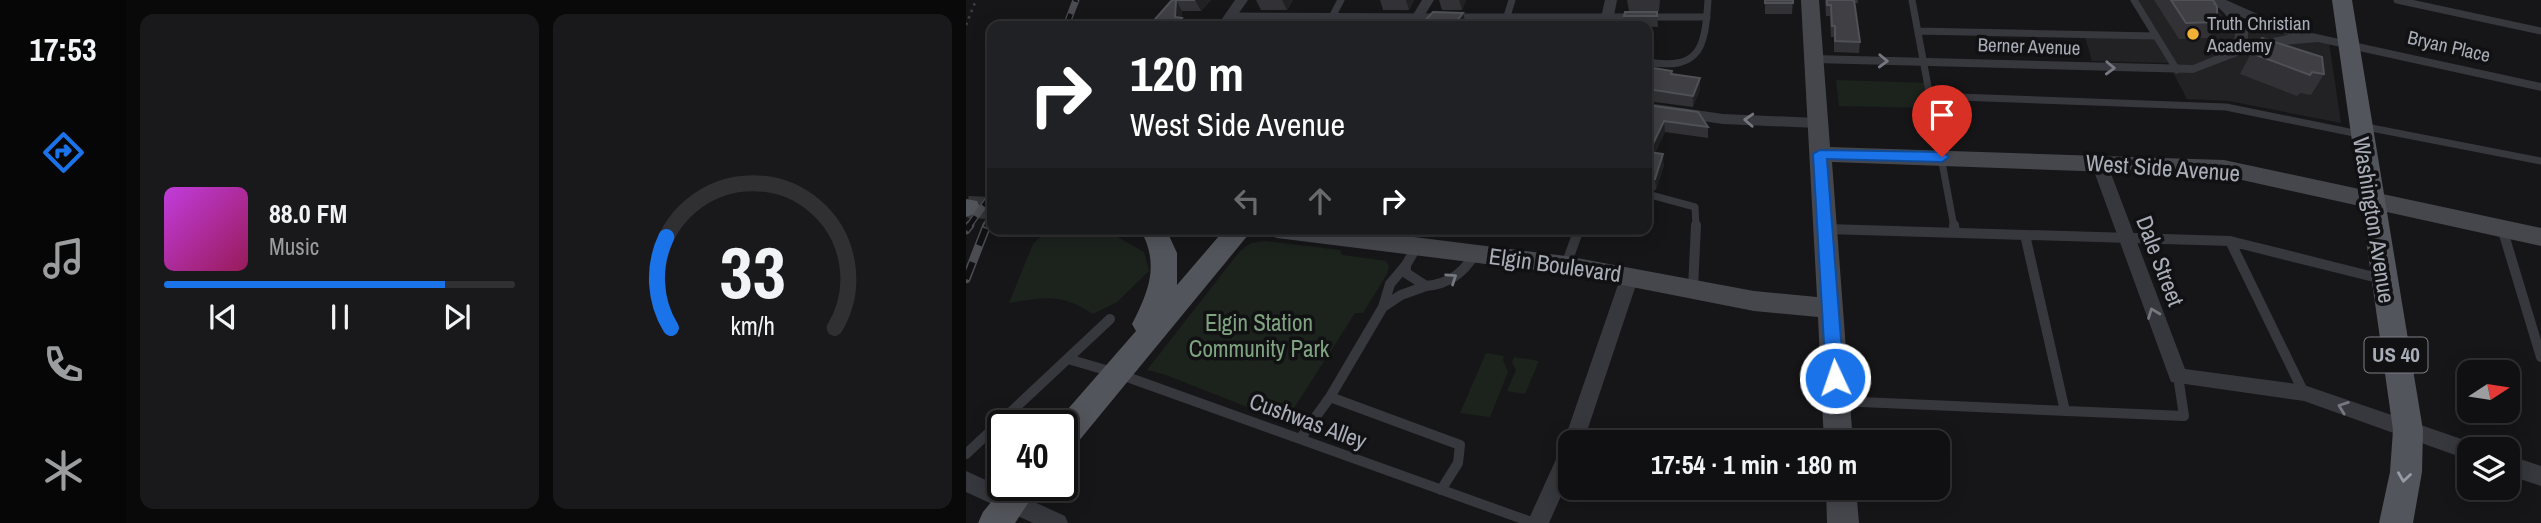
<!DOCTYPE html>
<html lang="en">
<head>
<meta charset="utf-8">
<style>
	:root { --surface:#101012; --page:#19191b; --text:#f1f3f6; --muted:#9c9d9f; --line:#303032; --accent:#1a73e8 }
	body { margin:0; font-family:"Archivo Narrow",sans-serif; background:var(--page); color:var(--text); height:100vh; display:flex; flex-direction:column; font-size:26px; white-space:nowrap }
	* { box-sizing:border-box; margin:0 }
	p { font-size:23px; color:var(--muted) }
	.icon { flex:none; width:38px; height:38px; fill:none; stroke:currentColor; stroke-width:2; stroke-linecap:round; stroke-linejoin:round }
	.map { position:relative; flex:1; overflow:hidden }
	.details { display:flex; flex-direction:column; gap:14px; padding:14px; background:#09090a; width:840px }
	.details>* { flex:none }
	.banner { position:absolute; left:21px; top:21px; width:665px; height:214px; border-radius:14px; box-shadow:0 4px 18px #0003,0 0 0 2px var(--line); background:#202124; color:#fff; overflow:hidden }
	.needle { width:46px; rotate:78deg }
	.tools { position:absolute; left:1491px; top:360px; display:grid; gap:14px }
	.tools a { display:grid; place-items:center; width:63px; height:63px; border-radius:14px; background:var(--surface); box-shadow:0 4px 18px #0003,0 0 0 2px var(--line); font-size:35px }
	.speed { position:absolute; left:21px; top:410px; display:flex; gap:14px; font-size:35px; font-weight:700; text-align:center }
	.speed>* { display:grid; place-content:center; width:91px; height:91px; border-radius:50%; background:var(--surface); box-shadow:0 4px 18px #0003,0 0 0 2px var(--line); line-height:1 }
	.speed .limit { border:4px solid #111; border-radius:10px; background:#fff; color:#111 }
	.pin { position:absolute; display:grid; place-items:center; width:60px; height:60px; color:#fff; margin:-72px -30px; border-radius:50% 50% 50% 0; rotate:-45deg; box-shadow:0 0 7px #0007 }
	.pin .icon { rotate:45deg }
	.me { position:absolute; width:77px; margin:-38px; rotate:357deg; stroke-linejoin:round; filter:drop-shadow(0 0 5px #0008) }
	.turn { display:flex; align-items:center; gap:24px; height:147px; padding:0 28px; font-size:32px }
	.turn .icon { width:91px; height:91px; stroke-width:2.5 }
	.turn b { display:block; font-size:49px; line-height:60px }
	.lanes { display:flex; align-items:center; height:66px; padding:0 28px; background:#0003; justify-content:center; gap:35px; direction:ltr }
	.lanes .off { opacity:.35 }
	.details .tile { flex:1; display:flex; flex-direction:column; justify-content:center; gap:10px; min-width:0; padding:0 24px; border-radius:14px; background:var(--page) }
	.details .dial { align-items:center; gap:0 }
	.dial svg { height:182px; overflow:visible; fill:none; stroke:var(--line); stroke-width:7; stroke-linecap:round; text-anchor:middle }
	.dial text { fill:var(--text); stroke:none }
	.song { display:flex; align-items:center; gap:21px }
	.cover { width:84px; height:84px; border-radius:10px; background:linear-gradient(135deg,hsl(290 70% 55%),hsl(330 70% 35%)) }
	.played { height:7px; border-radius:4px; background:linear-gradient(90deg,var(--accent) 80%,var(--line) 80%) }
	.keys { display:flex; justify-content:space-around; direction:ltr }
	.details .tiles { flex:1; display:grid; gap:14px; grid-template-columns:repeat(2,1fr) }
	.trip { position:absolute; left:592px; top:430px; width:392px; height:70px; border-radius:14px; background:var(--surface); box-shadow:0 4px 18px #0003,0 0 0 2px var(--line); font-weight:700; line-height:70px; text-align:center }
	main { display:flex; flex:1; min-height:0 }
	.tabs { display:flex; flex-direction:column; width:126px; justify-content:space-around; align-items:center; background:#060607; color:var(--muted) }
	.tabs .icon { width:49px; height:49px }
	.tabs .on { color:var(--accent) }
	.tabs b { font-size:32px; color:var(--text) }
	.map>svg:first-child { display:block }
	.built { fill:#222225 }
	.green { fill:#1c231d }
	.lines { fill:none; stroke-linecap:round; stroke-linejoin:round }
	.primary-tunnel { stroke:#333438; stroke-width:22; stroke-dasharray:22 11; stroke-linecap:butt }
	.path { stroke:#3d3f44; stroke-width:2.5; stroke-dasharray:2.5 4.5; stroke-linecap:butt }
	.lane-far1 { stroke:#37383d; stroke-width:7 }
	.lane { stroke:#37383d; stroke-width:10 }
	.street { fill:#37383d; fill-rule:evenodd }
	.secondary { fill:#45474d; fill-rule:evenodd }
	.primary { fill:#53555c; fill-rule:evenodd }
	.rail-far1-casing { stroke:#4a4c52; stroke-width:7 }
	.rail-casing { stroke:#4a4c52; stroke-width:9 }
	.rail-far1 { stroke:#111113; stroke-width:4.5; stroke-dasharray:13; stroke-linecap:butt }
	.rail { stroke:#111113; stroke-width:6; stroke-dasharray:18; stroke-linecap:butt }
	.wall { fill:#323236 }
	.shaded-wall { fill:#212124 }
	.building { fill:#3f3f44; stroke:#4f5156; stroke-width:2 }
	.oneway { stroke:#757881 }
	.oneway2 { stroke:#979ba6 }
	.route { fill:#1a73e8; stroke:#114b97; stroke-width:2 }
	.poi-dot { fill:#f2b134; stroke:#111113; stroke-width:2.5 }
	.labels { text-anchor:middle; stroke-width:7; stroke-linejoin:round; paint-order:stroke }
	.far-poi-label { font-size:19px; fill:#a8adb8; stroke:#111113; text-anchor:start }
	.far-street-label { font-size:19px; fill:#a8adb8; stroke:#111113 }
	.shield { fill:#111113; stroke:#7b7e86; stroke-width:2 }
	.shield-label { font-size:21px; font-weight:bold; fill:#a8adb8 }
	.street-label { font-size:23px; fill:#a8adb8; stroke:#111113 }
	.park-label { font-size:23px; fill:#7fa381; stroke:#111113 }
</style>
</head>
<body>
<main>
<nav class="tabs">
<b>17:53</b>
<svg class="icon on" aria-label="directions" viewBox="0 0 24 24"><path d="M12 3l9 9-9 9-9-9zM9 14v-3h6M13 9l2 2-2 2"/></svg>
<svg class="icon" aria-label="music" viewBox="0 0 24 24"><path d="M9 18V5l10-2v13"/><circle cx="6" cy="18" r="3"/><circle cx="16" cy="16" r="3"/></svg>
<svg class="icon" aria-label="phone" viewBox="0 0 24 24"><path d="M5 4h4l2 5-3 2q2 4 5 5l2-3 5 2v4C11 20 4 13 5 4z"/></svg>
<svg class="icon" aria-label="climate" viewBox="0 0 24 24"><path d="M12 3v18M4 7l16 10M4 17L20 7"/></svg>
</nav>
<section class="details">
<div class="tiles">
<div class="tile">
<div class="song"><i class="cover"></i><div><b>88.0 FM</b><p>Music</p></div></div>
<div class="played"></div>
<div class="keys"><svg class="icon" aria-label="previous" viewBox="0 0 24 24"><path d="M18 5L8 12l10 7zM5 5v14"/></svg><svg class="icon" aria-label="pause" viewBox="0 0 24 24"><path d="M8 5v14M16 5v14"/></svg><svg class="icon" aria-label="next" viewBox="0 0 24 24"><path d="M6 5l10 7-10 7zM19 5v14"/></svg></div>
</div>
<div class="tile dial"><svg viewBox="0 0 100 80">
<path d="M14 69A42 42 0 1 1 86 69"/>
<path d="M14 69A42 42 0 0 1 12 29" stroke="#1a73e8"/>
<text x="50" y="56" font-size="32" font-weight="700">33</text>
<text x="50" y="72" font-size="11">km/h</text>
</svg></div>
</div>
</section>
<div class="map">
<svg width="1575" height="523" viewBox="0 0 1575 523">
	<rect width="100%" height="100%" fill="#161618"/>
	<path class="built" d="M1170,0H1238L1252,10L1263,24L1363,42L1375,123L1263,101L1221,99L1202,63L1126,61L1119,37L1193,39Z"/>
	<path class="green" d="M870,80L959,83L964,108L873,106Z
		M83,229L141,231L178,252L183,271L151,302L127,314C95,293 78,297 43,303L67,244Z
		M300,241L374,250L376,255L420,261L423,266L421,274L397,313H389L319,422L200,375L181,370L274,251L285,243Z
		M520,353L538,356L537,360L542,372L524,417L494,413Z
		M548,357L573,361L559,394L541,391L550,370L546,362Z"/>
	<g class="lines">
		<path class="primary-tunnel" d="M2,207L26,208"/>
		<path class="path" d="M0,25L10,0"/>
		<path class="lane-far1" d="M946,0L988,227
			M1168,0L1211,70
			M1431,0L1575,31
			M264,16L473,17
			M366,17L375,0
			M487,17H741
			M538,26L546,0
			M952,31L1190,36
			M681,62C735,71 739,47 742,0
			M964,96L1260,107L1393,134
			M1395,126L1575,161
			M681,194L729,207L730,227"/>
		<path class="lane" d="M988,225L989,232
			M1536,228L1575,357
			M861,229L1264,241L1416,279
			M1059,235L1099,411
			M1264,241L1338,393
			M451,246L440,265V273L460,286C483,284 497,273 509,254
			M440,265L424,284L417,307L435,295L460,286
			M600,265L613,229
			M727,289L730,225
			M102,359L150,373L568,523
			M364,397L494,445L492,463L475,490
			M872,401L1218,416L1212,376
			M334,439L364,397L417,307
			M0,454L144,319"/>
		<path class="street" d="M269,0H282L264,26H251Z
			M456,0H468L452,26H440Z
			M639,0H651L646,26H633Z
			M1244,0H1260L1323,28L1575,83V91L1352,42L1295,47L1227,73L848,63L841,59L848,55L1227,65L1266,49C1276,25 1258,13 1244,0ZM1277,18L1322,35L1282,43V28Z
			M681,103L757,114L851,118L859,123L851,128L757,124L681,113Z
			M1133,158L1141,163L1219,369L1338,385L1510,444L1513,450H1503V460L1338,401L1205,382L1125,163Z
			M664,269L670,271L673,276L617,443H604V476L583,523H561L597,444L655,276L658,271Z
			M1542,455L1575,466V486L1542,475Z
			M0,471L99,516L102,523H67L0,492Z"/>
		<path class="secondary" d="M835,0H853L864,147L1258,160L1575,228V246L1258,176L866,162L887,443H858L852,317L788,311L600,274L311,238L303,235L299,229H384L600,256L788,291L851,297Z
			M860,488H890L893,523H861Z"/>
		<path class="primary" d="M1366,0H1386L1457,430L1456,472L1447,523H1413L1424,472L1427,430Z
			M0,199L11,201L14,207L11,213L0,217Z
			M174,229H200L211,253V285L259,229H287L107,448L96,452V425H88L170,331L166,324C183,291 194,264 174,229Z
			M39,485H74L49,523H12L17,512Z"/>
		<g class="rail-far1-casing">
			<path id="rail-far1" d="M100,26L110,0
				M2,227L24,197
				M20,227L26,212"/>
		</g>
		<g class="rail-casing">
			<path id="rail" d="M0,230L4,225
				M0,279L21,225"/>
		</g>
		<use href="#rail-far1" class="rail-far1"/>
		<use href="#rail" class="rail"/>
	</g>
	<path class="wall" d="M206,0H245L235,11H216V18L183,26Z
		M290,0H327L321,10H295Z
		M414,0H448L443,10H417Z
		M473,0H500L496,10H476Z
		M661,0H694L693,11H663Z
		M799,0H827L826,14H799Z
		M859,0H892V3H888L894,42L893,53L868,52V37H865L864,16H860Z
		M1188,0H1247L1251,22L1243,38L1213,39Z
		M691,12L692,27L659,26L658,16Z
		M1285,53L1358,74L1345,95L1334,93L1331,96L1274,74Z
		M681,67L706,71V75L734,78V89L727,107L681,101Z
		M681,105L742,127V138L699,132L689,153L698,165L690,190L681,189Z"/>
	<path class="shaded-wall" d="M210,0L216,11V19V18L221,26H210L209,17Z
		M229,0H245L235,11Z
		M316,0H327L321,10Z
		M440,0H448L443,10Z
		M493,0H500L496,10Z
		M497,13L500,24L498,26H487Z
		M734,78V89L727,107V96Z
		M698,121L699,132L684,163L683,152Z
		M697,154L698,165L690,190L689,179Z"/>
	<path class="building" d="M206,0H229H210L209,17L216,18L210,26H183Z
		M799,0H827V3H799Z
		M861,0H888L894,42L869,41V26H866L865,5H861Z
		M1205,0H1247L1251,7V22L1220,23Z
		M467,12L497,13L487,26H454Z
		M659,12H691V16H658Z
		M262,22L299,26H258Z
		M1296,38L1356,57L1358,74L1346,72L1344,75L1285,53Z
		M681,67L706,71L705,74L734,78L727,96L681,89Z
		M681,105L732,112L742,127L698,121L683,152L697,154L689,179L681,178Z"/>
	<defs><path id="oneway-chevron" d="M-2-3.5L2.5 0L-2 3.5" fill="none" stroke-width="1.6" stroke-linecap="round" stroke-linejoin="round" transform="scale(1.75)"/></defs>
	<g class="oneway">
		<use href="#oneway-chevron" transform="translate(917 61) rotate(2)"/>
		<use href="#oneway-chevron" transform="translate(1144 68) rotate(2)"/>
		<use href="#oneway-chevron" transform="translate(783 120) rotate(-177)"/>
		<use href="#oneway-chevron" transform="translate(486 278) rotate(-34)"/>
		<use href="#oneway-chevron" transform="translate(1187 313) rotate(-111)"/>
		<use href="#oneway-chevron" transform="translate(1377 407) rotate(-160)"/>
	</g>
	<use class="oneway2" href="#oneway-chevron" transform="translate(1438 477) rotate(98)"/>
	<path class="route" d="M854,150L976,152L983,157L976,162L861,159L878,378L875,383L869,386L863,383L860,378L847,154Z"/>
	<circle class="poi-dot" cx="1227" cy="34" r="7"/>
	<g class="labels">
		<g class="far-poi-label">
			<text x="1241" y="30">Truth Christian<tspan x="1241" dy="22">Academy</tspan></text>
		</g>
		<g class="far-street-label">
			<text transform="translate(1063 46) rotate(2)" y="7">Berner Avenue</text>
			<text transform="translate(1483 46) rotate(13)" y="7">Bryan Place</text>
		</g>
		<rect class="shield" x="1398.5" y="337.5" width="63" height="35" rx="5"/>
		<g class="shield-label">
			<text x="1430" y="362">US 40</text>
		</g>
		<g class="street-label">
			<text transform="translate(1197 168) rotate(4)" y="8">West Side Avenue</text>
			<text transform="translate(1408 220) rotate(81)" y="8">Washington Avenue</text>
			<text transform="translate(1194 261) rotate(69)" y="8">Dale Street</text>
			<text transform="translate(589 265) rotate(8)" y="8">Elgin Boulevard</text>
			<text transform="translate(342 421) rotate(20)" y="8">Cushwas Alley</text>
		</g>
		<g class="park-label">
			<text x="293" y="331">Elgin Station<tspan x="293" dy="26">Community Park</tspan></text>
		</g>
	</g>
</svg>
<div class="tools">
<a><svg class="needle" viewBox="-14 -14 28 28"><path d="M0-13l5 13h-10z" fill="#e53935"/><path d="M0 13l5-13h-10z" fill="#9c9d9f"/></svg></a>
<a><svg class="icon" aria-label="layers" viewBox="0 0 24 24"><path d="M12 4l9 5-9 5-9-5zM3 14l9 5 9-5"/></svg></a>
</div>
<div class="speed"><div class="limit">40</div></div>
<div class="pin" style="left:976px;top:157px;background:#d93025"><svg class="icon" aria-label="arrive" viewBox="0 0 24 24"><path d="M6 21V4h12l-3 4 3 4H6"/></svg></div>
<svg class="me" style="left:869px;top:378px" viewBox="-20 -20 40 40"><circle r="17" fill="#1a73e8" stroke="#fff" stroke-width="3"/><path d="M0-11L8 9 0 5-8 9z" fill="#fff"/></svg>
<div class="trip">17:54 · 1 min · 180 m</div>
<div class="banner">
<div class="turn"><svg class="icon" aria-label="right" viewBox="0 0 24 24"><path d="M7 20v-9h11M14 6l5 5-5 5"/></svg><div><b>120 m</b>West Side Avenue</div></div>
<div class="lanes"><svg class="icon off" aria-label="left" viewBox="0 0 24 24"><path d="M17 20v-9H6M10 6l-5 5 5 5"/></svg><svg class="icon off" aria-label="ahead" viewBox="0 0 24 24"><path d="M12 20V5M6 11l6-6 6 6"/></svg><svg class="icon" aria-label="right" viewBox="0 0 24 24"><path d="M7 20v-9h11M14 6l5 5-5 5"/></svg></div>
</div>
</div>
</main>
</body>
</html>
